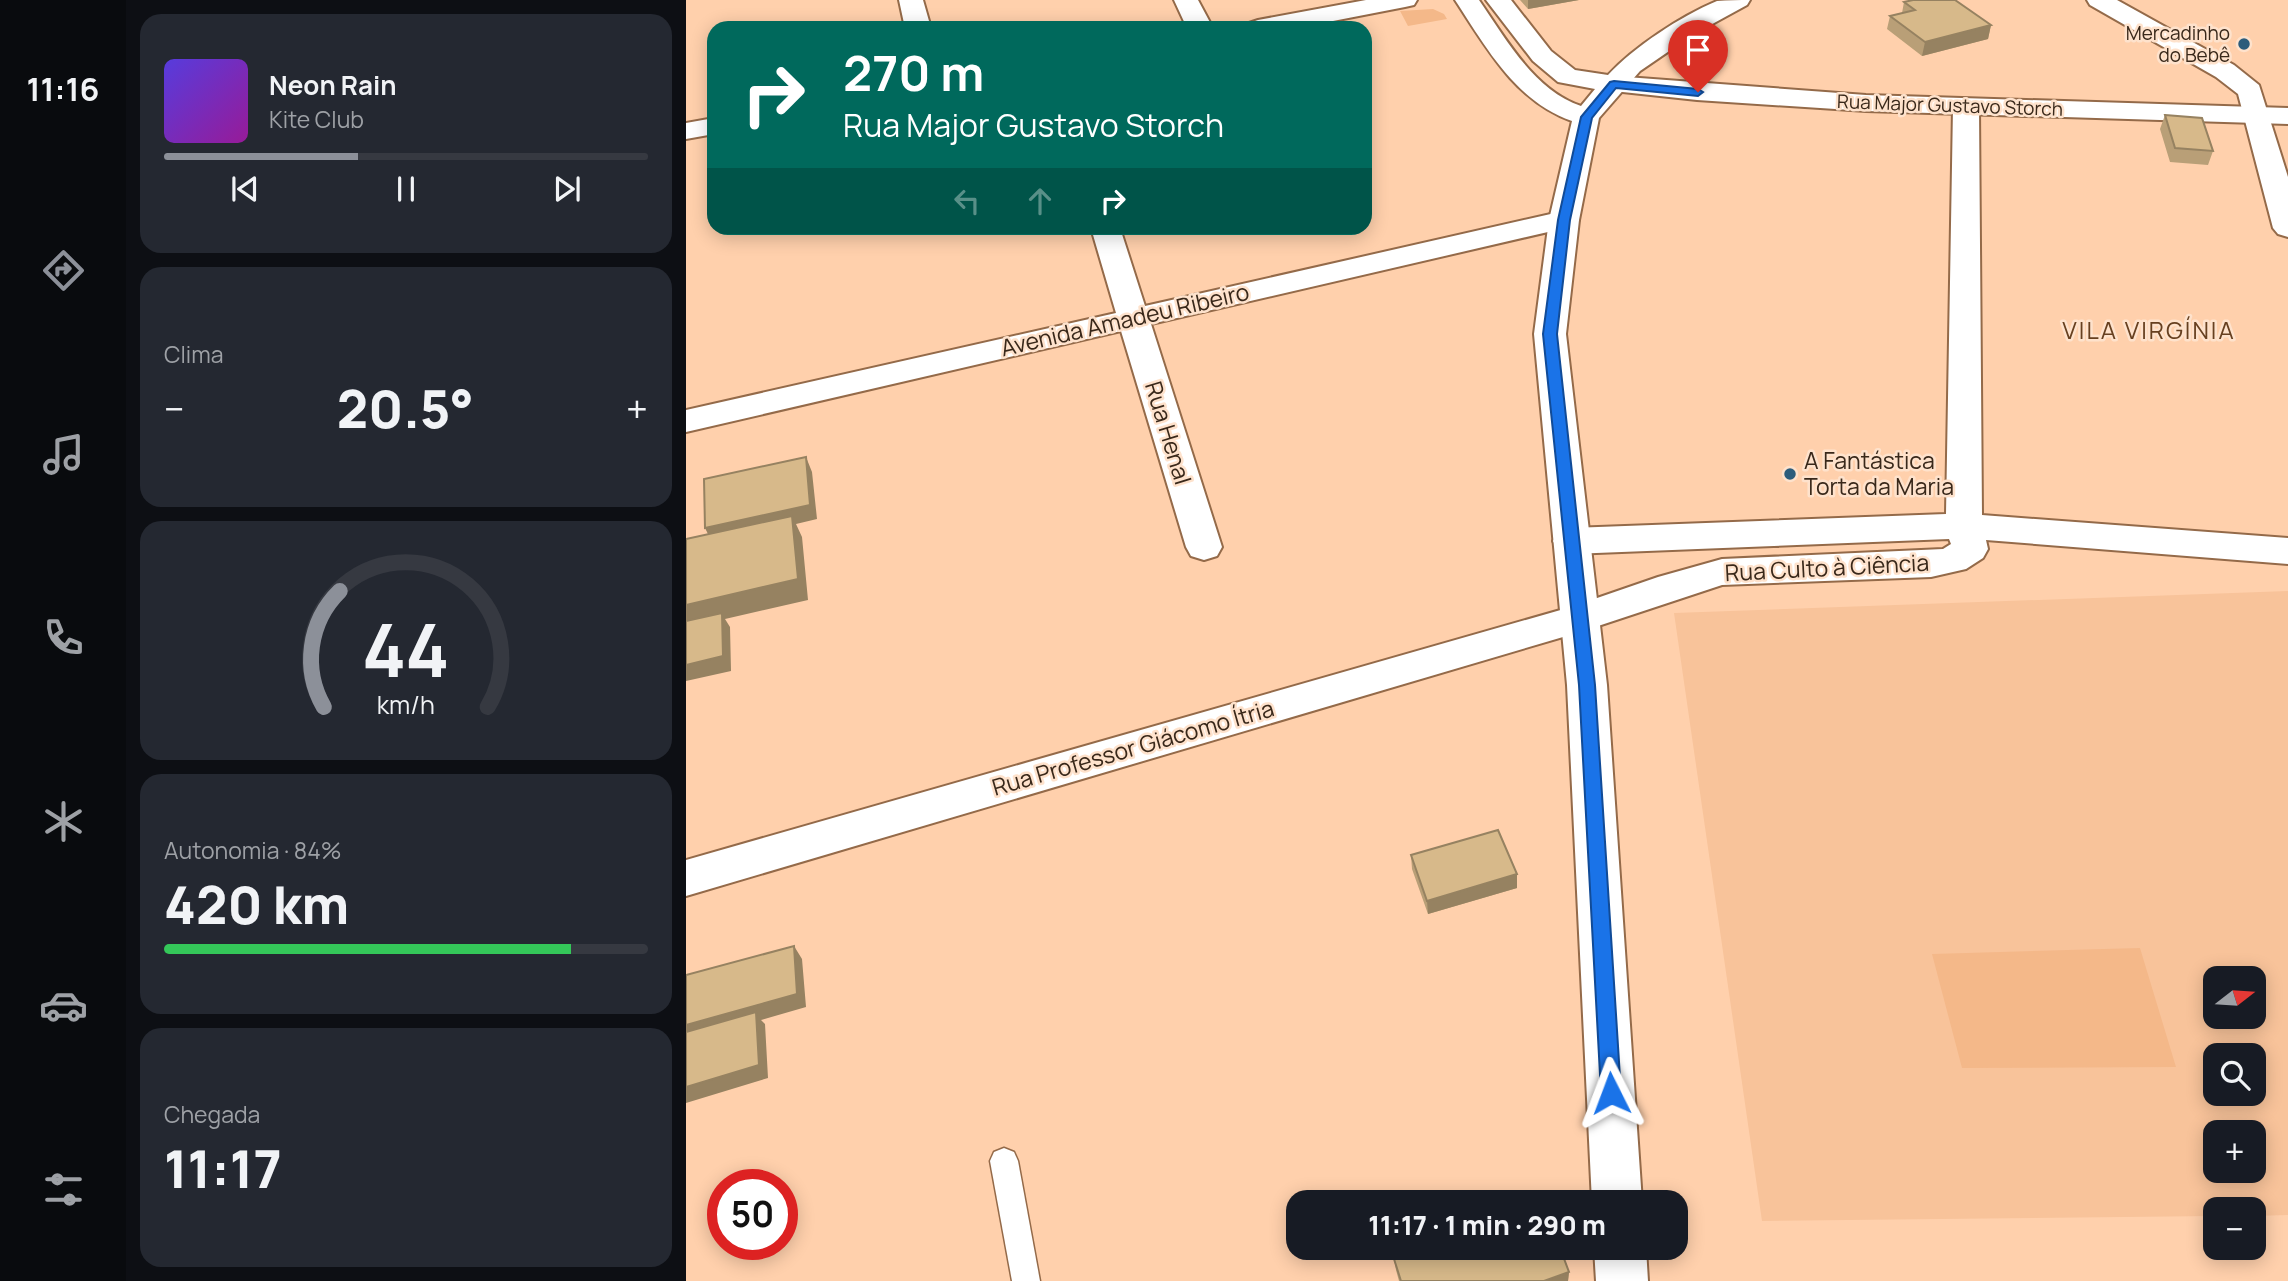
<!DOCTYPE html>
<html lang="pt">
<head>
<meta charset="utf-8">
<style>
	:root { --surface:#171b24; --page:#242831; --text:#f1f3f6; --muted:#9ea1a6; --line:#363941; --accent:#8c9099 }
	body { margin:0; font-family:Manrope,sans-serif; background:var(--page); color:var(--text); height:100vh; display:flex; flex-direction:column; font-size:26px; white-space:nowrap }
	* { box-sizing:border-box; margin:0 }
	p { font-size:23px; color:var(--muted) }
	.icon { flex:none; width:38px; height:38px; fill:none; stroke:currentColor; stroke-width:2; stroke-linecap:round; stroke-linejoin:round }
	.map { position:relative; flex:1; overflow:hidden }
	.sheet { display:flex; flex-direction:column; gap:14px; padding:14px; background:#0d0f14; width:560px }
	.sheet>* { flex:none }
	.hud { position:absolute; left:21px; top:21px; width:665px; height:214px; border-radius:21px; box-shadow:0 4px 18px #0003; background:#00695c; color:#fff; overflow:hidden }
	.needle { width:46px; rotate:73deg }
	.fabs { position:absolute; left:1517px; top:966px; display:grid; gap:14px }
	.fabs a { display:grid; place-items:center; width:63px; height:63px; border-radius:14px; background:var(--surface); box-shadow:0 4px 18px #0003; font-size:35px }
	.speed { position:absolute; left:21px; top:1169px; display:flex; gap:14px; font-size:35px; font-weight:700; text-align:center }
	.speed>* { display:grid; place-content:center; width:91px; height:91px; border-radius:50%; background:var(--surface); box-shadow:0 4px 18px #0003; line-height:1 }
	.speed .limit { border:10px solid #d22; background:#fff; color:#111 }
	.pin { position:absolute; display:grid; place-items:center; width:60px; height:60px; color:#fff; margin:-72px -30px; border-radius:50% 50% 50% 0; rotate:-45deg; box-shadow:0 0 7px #0007 }
	.pin .icon { rotate:45deg }
	.me { position:absolute; width:77px; margin:-38px; rotate:357deg; stroke-linejoin:round; filter:drop-shadow(0 0 5px #0008) }
	.turn { display:flex; align-items:center; gap:24px; height:147px; padding:0 21px; font-size:32px }
	.turn .icon { width:91px; height:91px; stroke-width:2.5 }
	.turn b { display:block; font-size:49px; line-height:60px }
	.lanes { display:flex; align-items:center; height:66px; padding:0 21px; background:#0003; justify-content:center; gap:35px; direction:ltr }
	.lanes .off { opacity:.35 }
	.big { font-size:52px; font-weight:800; line-height:1.1 }
	.sheet .widget { flex:1; display:flex; flex-direction:column; justify-content:center; gap:10px; min-width:0; padding:0 24px; border-radius:21px; background:var(--page) }
	.sheet .dial { align-items:center; gap:0 }
	.dial svg { height:182px; overflow:visible; fill:none; stroke:var(--line); stroke-width:7; stroke-linecap:round; text-anchor:middle }
	.dial text { fill:var(--text); stroke:none }
	.song { display:flex; align-items:center; gap:21px }
	.cover { width:84px; height:84px; border-radius:10px; background:linear-gradient(135deg,hsl(250 70% 55%),hsl(300 70% 35%)) }
	.played { height:7px; border-radius:4px; background:linear-gradient(90deg,var(--accent) 40%,var(--line) 40%) }
	.keys { display:flex; justify-content:space-around; direction:ltr }
	.heat { display:flex; justify-content:space-between; align-items:center; font-size:38px; direction:ltr }
	.charge { height:10px; border-radius:5px; background:linear-gradient(90deg,#34c759 84%,var(--line) 0) }
	.trip { position:absolute; left:600px; top:1190px; width:402px; height:70px; border-radius:21px; background:var(--surface); box-shadow:0 4px 18px #0003; font-weight:800; line-height:70px; text-align:center }
	main { display:flex; flex:1; min-height:0 }
	.menu { display:flex; flex-direction:column; width:126px; justify-content:space-around; align-items:center; background:#090b0e; color:var(--muted) }
	.menu .icon { width:49px; height:49px }
	.menu .on { color:var(--accent) }
	.menu b { font-size:32px; color:var(--text) }
	.map>svg:first-child { display:block }
	.built { fill:#f8c39a; fill-rule:evenodd }
	.green { fill:#f4b889 }
	.lines { fill:none; stroke-linecap:round; stroke-linejoin:round }
	.service-casing { stroke:#946a49; stroke-width:3 }
	.minor-casing { stroke:#946a49; stroke-width:4 }
	.tertiary-casing { stroke:#946a49; stroke-width:4 }
	.secondary-casing { stroke:#946a49; stroke-width:4 }
	.service { fill:#fff; fill-rule:evenodd }
	.minor { fill:#fff; fill-rule:evenodd }
	.tertiary { fill:#fff; fill-rule:evenodd }
	.secondary { fill:#fff; fill-rule:evenodd }
	.wall { fill:#b99f77 }
	.shaded-wall { fill:#968261 }
	.building { fill:#d7b98a; stroke:#968261; stroke-width:2 }
	.route { fill:#1a73e8; stroke:#114b97; stroke-width:2 }
	.poi-dot { fill:#2c5c7b; stroke:#fee2cc; stroke-width:2.5 }
	.labels { text-anchor:middle; stroke-width:5; stroke-linejoin:round; paint-order:stroke }
	.far-poi-label { font-size:19px; fill:#39281a; stroke:#fee2cc; text-anchor:end }
	.far-street-label { font-size:19px; fill:#39281a; stroke:#fee2cc }
	.street-label { font-size:23px; fill:#39281a; stroke:#fee2cc }
	.poi-label { font-size:23px; fill:#39281a; stroke:#fee2cc; text-anchor:start }
	.neighbourhood-label { font-size:24px; letter-spacing:2px; fill:#674020; stroke:#fee2cc }
</style>
</head>
<body>
<main>
<nav class="menu">
<b>11:16</b>
<svg class="icon on" aria-label="directions" viewBox="0 0 24 24"><path d="M12 3l9 9-9 9-9-9zM9 14v-3h6M13 9l2 2-2 2"/></svg>
<svg class="icon" aria-label="music" viewBox="0 0 24 24"><path d="M9 18V5l10-2v13"/><circle cx="6" cy="18" r="3"/><circle cx="16" cy="16" r="3"/></svg>
<svg class="icon" aria-label="phone" viewBox="0 0 24 24"><path d="M5 4h4l2 5-3 2q2 4 5 5l2-3 5 2v4C11 20 4 13 5 4z"/></svg>
<svg class="icon" aria-label="climate" viewBox="0 0 24 24"><path d="M12 3v18M4 7l16 10M4 17L20 7"/></svg>
<svg class="icon" aria-label="car" viewBox="0 0 24 24"><path d="M5 17H2v-5l4-1 3-4h7l3 4 3 1v5h-3M9 17h6M6 11h13"/><circle cx="7" cy="17" r="2"/><circle cx="17" cy="17" r="2"/></svg>
<svg class="icon" aria-label="filters" viewBox="0 0 24 24"><path d="M4 7h16M4 17h16"/><circle cx="9" cy="7" r="2"/><circle cx="15" cy="17" r="2"/></svg>
</nav>
<section class="sheet">
<div class="widget">
<div class="song"><i class="cover"></i><div><b>Neon Rain</b><p>Kite Club</p></div></div>
<div class="played"></div>
<div class="keys"><svg class="icon" aria-label="previous" viewBox="0 0 24 24"><path d="M18 5L8 12l10 7zM5 5v14"/></svg><svg class="icon" aria-label="pause" viewBox="0 0 24 24"><path d="M8 5v14M16 5v14"/></svg><svg class="icon" aria-label="next" viewBox="0 0 24 24"><path d="M6 5l10 7-10 7zM19 5v14"/></svg></div>
</div>
<div class="widget"><p>Clima</p>
<div class="heat"><a>−</a><b class="big">20.5°</b><a>+</a></div>
</div>
<div class="widget dial"><svg viewBox="0 0 100 80">
<path d="M14 69A42 42 0 1 1 86 69"/>
<path d="M14 69A42 42 0 0 1 21 18" stroke="#8c9099"/>
<text x="50" y="56" font-size="32" font-weight="700">44</text>
<text x="50" y="72" font-size="11">km/h</text>
</svg></div>
<div class="widget"><p>Autonomia · 84%</p><b class="big">420 km</b><div class="charge"></div></div>
<div class="widget"><p>Chegada</p><b class="big">11:17</b></div>
</section>
<div class="map">
<svg width="1602" height="1281" viewBox="0 0 1602 1281">
	<rect width="100%" height="100%" fill="#ffd0ac"/>
	<path class="built" d="M1602,591V1215L1568,1216V1209H1530L1529,1216L1076,1221L988,613ZM1530,978H1568V1017H1530ZM1530,1055H1568V1094H1530ZM1530,1132H1568V1171H1530Z"/>
	<path class="green" d="M747,9L758,14L761,19L722,26L714,11Z
		M1454,948L1490,1067L1276,1068L1246,954Z"/>
	<g class="lines">
		<g class="service-casing">
			<path id="service" d="M318,1148L328,1152L332,1161L354,1281H326L304,1161L308,1152Z"/>
		</g>
		<g class="minor-casing">
			<path id="minor" d="M213,0H237L245,28H219Z
				M488,0H512L527,28H501Z
				M680,0H731L728,5L719,7L611,28H559L563,23L572,20Z
				M1401,0H1431L1548,65L1573,85L1602,177V237L1592,234L1587,228L1552,94L1530,77L1404,5Z
				M1280,100L1289,102L1293,108L1296,515L1602,538V564L1300,540L1302,549L1297,558L1280,569L1245,577L1036,585L894,632L0,896V860L885,607L972,577L1036,559L1257,549L1265,544L1263,539L885,554L872,550L867,541L872,532L885,528L1260,514L1267,108L1271,102Z
				M28,118V134L0,139V123Z
				M878,211L888,214L893,220L888,226L465,324L536,547L531,556L518,560L505,556L500,547L435,331L0,432V410L430,313L405,228H434L459,306Z"/>
		</g>
		<g class="tertiary-casing">
			<path id="tertiary" d="M927,76L1180,95L1602,108V124L1180,111L1011,100L918,90L914,84L918,78Z"/>
		</g>
		<g class="secondary-casing">
			<path id="secondary" d="M769,0H793C820,39 848,90 895,106L909,89L872,82L847,61L800,0H825L865,51L889,70L922,75C948,47 995,16 1031,1C1041,0 1054,0 1064,0L1061,5L1008,34L954,71L913,118L893,220L880,334L921,685L956,1202H906L881,685L848,334L863,220L886,121C829,101 800,47 769,0Z
				M908,1248H960L962,1281H910Z"/>
		</g>
		<use href="#service" class="service"/>
		<use href="#minor" class="minor"/>
		<use href="#tertiary" class="tertiary"/>
		<use href="#secondary" class="secondary"/>
	</g>
	<path class="wall" d="M834,0H893L842,9Z
		M1218,2L1305,25L1302,39L1236,56L1201,29L1204,16L1216,13Z
		M1479,115L1527,151L1522,165L1484,162L1474,129Z
		M725,855L831,874V888L742,914L726,869Z
		M708,1259L883,1272L882,1281H713L710,1270Z"/>
	<path class="shaded-wall" d="M842,0H893L842,9Z
		M1305,25L1302,39L1236,56L1239,42Z
		M120,457L126,472L131,519L110,524L116,537L122,600L39,619L44,627L45,671L0,681V605L26,542L19,528Z
		M831,874V888L742,914L741,901Z
		M108,946L116,959L120,1007L75,1020L79,1024L82,1078L0,1103V1025Z
		M883,1272L882,1281H858Z"/>
	<path class="building" d="M1227,0H1269L1305,25L1239,42L1204,16L1229,10L1218,2Z
		M1479,115L1516,118L1527,151L1489,148Z
		M120,457L124,505L19,528L18,479Z
		M106,516L112,579L0,605V539Z
		M36,613L37,656L0,665V621Z
		M812,830L831,874L741,901L725,855Z
		M108,946L111,994L0,1025V975Z
		M70,1012L73,1065L0,1087V1032Z
		M741,1248H874L883,1272L858,1281H715L708,1259Z"/>
	<path class="route" d="M928,81L1012,89L1017,92L1012,96L930,88L906,118L884,220L871,334L909,685L935,1093L932,1100L925,1103L918,1100L915,1093L893,685L857,334L872,220L895,117L924,82Z"/>
	<g class="poi-dot">
		<circle cx="1558" cy="44" r="7"/>
		<circle cx="1104" cy="474" r="7"/>
	</g>
	<g class="labels">
		<g class="far-poi-label">
			<text x="1544" y="40">Mercadinho<tspan x="1544" dy="22">do Bebê</tspan></text>
		</g>
		<g class="far-street-label">
			<text transform="translate(1264 105) rotate(2)" y="7">Rua Major Gustavo Storch</text>
		</g>
		<g class="street-label">
			<text transform="translate(439 320) rotate(-13)" y="8">Avenida Amadeu Ribeiro</text>
			<text transform="translate(482 433) rotate(73)" y="8">Rua Henal</text>
			<text transform="translate(1141 568) rotate(-3)" y="8">Rua Culto à Ciência</text>
			<text transform="translate(447 748) rotate(-16)" y="8">Rua Professor Giácomo Ítria</text>
		</g>
		<g class="poi-label">
			<text x="1118" y="469">A Fantástica<tspan x="1118" dy="26">Torta da Maria</tspan></text>
		</g>
		<g class="neighbourhood-label">
			<text x="1463" y="339">VILA VIRGÍNIA</text>
		</g>
	</g>
</svg>
<div class="fabs">
<a><svg class="needle" viewBox="-14 -14 28 28"><path d="M0-13l5 13h-10z" fill="#e53935"/><path d="M0 13l5-13h-10z" fill="#9ea1a6"/></svg></a>
<a><svg class="icon" aria-label="search" viewBox="0 0 24 24"><circle cx="10" cy="10" r="6"/><path d="M15 15l6 6"/></svg></a>
<a>+</a>
<a>−</a>
</div>
<div class="speed"><div class="limit">50</div></div>
<div class="pin" style="left:1012px;top:92px;background:#d93025"><svg class="icon" aria-label="arrive" viewBox="0 0 24 24"><path d="M6 21V4h12l-3 4 3 4H6"/></svg></div>
<svg class="me" style="left:925px;top:1093px" viewBox="-20 -20 40 40"><path d="M0-17L14 15 0 8-14 15z" fill="#1a73e8" stroke="#fff" stroke-width="4"/></svg>
<div class="trip">11:17 · 1 min · 290 m</div>
<div class="hud">
<div class="turn"><svg class="icon" aria-label="right" viewBox="0 0 24 24"><path d="M7 20v-9h11M14 6l5 5-5 5"/></svg><div><b>270 m</b>Rua Major Gustavo Storch</div></div>
<div class="lanes"><svg class="icon off" aria-label="left" viewBox="0 0 24 24"><path d="M17 20v-9H6M10 6l-5 5 5 5"/></svg><svg class="icon off" aria-label="ahead" viewBox="0 0 24 24"><path d="M12 20V5M6 11l6-6 6 6"/></svg><svg class="icon" aria-label="right" viewBox="0 0 24 24"><path d="M7 20v-9h11M14 6l5 5-5 5"/></svg></div>
</div>
</div>
</main>
</body>
</html>
